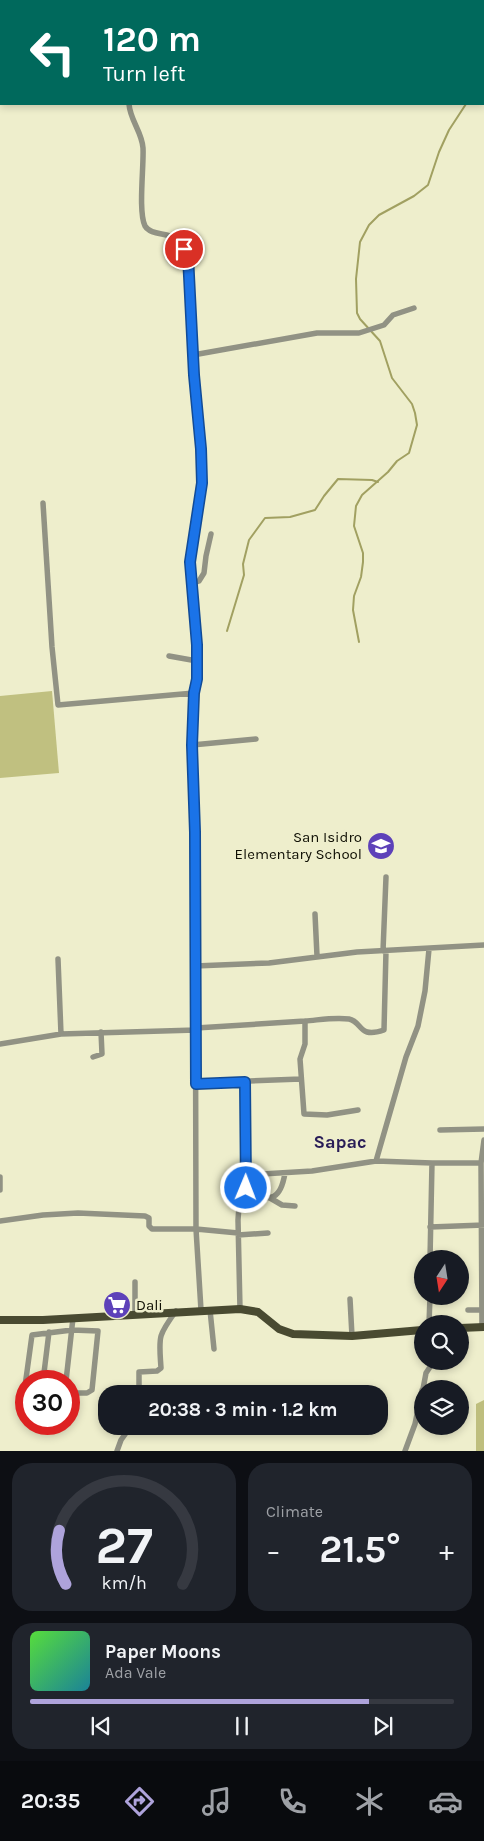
<!DOCTYPE html>
<html lang="en">
<head>
<meta charset="utf-8">
<style>
	:root { --surface:#171b24; --page:#20242c; --text:#f1f3f6; --muted:#9ea1a6; --line:#363941; --accent:#aea3db }
	body { margin:0; font-family:Karla,sans-serif; background:var(--page); color:var(--text); height:100vh; display:flex; flex-direction:column; font-size:19px; white-space:nowrap }
	* { box-sizing:border-box; margin:0 }
	p { font-size:16px; color:var(--muted) }
	.icon { flex:none; width:28px; height:28px; fill:none; stroke:currentColor; stroke-width:2; stroke-linecap:round; stroke-linejoin:round }
	.map { position:relative; height:1451px; overflow:hidden }
	.sheet { display:flex; flex-direction:column; gap:12px; padding:12px; background:#0d0f14; flex:1 }
	.sheet>* { flex:none }
	.hud { position:absolute; left:0px; top:0px; width:485px; height:105px; box-shadow:0 2px 8px #0003; background:#00695c; color:#fff; overflow:hidden }
	.needle { width:32px; rotate:192deg }
	.tools { position:absolute; left:414px; top:1250px; display:grid; gap:10px }
	.tools a { display:grid; place-items:center; width:55px; height:55px; border-radius:50%; background:var(--surface); box-shadow:0 2px 8px #0003; font-size:25px }
	.speed { position:absolute; left:15px; top:1370px; display:flex; gap:10px; font-size:25px; font-weight:700; text-align:center }
	.speed>* { display:grid; place-content:center; width:65px; height:65px; border-radius:50%; background:var(--surface); box-shadow:0 2px 8px #0003; line-height:1 }
	.speed .limit { border:8px solid #d22; background:#fff; color:#111 }
	.pin { position:absolute; display:grid; place-items:center; width:42px; height:42px; color:#fff; margin:-21px; border:2px solid #fff; border-radius:50%; box-shadow:0 1px 5px #0007 }
	.me { position:absolute; width:55px; margin:-28px; rotate:1deg; stroke-linejoin:round; filter:drop-shadow(0 0 4px #0008) }
	.turn { display:flex; align-items:center; gap:18px; height:105px; padding:0 20px; font-size:22px }
	.turn .icon { width:65px; height:65px; stroke-width:2.5 }
	.turn b { display:block; font-size:35px; line-height:42px }
	.big { font-size:38px; font-weight:700; line-height:1.1 }
	.sheet .tile { flex:1; display:flex; flex-direction:column; justify-content:center; gap:8px; min-width:0; padding:0 18px; border-radius:20px; background:var(--page) }
	.sheet .dial { align-items:center; gap:0 }
	.dial svg { height:130px; overflow:visible; fill:none; stroke:var(--line); stroke-width:7; stroke-linecap:round; text-anchor:middle }
	.dial text { fill:var(--text); stroke:none }
	.song { display:flex; align-items:center; gap:15px }
	.cover { width:60px; height:60px; border-radius:8px; background:linear-gradient(135deg,hsl(110 70% 55%),hsl(190 70% 35%)) }
	.played { height:5px; border-radius:2px; background:linear-gradient(90deg,var(--accent) 80%,var(--line) 80%) }
	.keys { display:flex; justify-content:space-around; direction:ltr }
	.heat { display:flex; justify-content:space-between; align-items:center; font-size:28px; direction:ltr }
	.sheet .tiles { flex:1; display:grid; gap:12px; grid-template-columns:1fr 1fr }
	.tile:last-child { grid-column:span 2 }
	.trip { position:absolute; left:98px; top:1385px; width:290px; height:50px; border-radius:20px; background:var(--surface); box-shadow:0 2px 8px #0003; font-weight:700; line-height:50px; text-align:center }
	.tab-bar { display:flex; height:80px; justify-content:space-around; align-items:center; background:#090b0e; color:var(--muted) }
	.tab-bar .icon { width:35px; height:35px }
	.tab-bar .on { color:var(--accent) }
	.tab-bar b { font-size:22px; color:var(--text) }
	.map>svg:first-child { display:block }
	.green { fill:#c0c080 }
	.forest { fill:#bebe7e }
	.lines { fill:none; stroke-linecap:round; stroke-linejoin:round }
	.stream { stroke:#a1a061; stroke-width:2 }
	.minor { stroke:#919284; stroke-width:5.5 }
	.major { stroke:#494a31; stroke-width:8 }
	.route-casing { stroke:#114b97; stroke-width:12 }
	.route { stroke:#1a73e8; stroke-width:9 }
	.labels { text-anchor:middle; stroke-width:5; stroke-linejoin:round; paint-order:stroke }
	.poi-label { font-size:15px; fill:#0f0f04; stroke:#eec; text-anchor:end }
	.quarter-label { font-size:18px; font-weight:bold; fill:#291d57; stroke:#eec }
</style>
</head>
<body>
<div class="map">
<svg width="484" height="1451" viewBox="0 0 484 1451">
	<rect width="100%" height="100%" fill="#eec"/>
	<path class="green" d="M52,691L59,773L0,778V696Z"/>
	<path class="forest" d="M484,1400V1451H476V1404Z"/>
	<g class="lines">
		<path class="stream" d="M346,1L347,0
			M227,631L244,575L243,564L249,540L265,518L290,517L315,510L324,496L338,479L372,480L378,482
			M359,642L353,610L354,596L361,577L363,562V553L354,526L356,506L362,495L388,472L397,461L409,453L417,425L415,413L412,404L392,378L380,341L360,319L357,313L356,279L360,242L369,225L379,215L414,196L428,185L439,152L449,130L466,104"/>
		<path class="minor" d="M126,1V0
			M129,104C130,120 142,132 143,148C144,166 138,212 145,226C150,234 162,233 170,236C178,240 184,248 188,256L194,375L201,449V483L197,521L190,562L197,645V679L194,693L192,745L195,832L196,1229L201,1310
			M193,355L317,333H359L384,325L393,315L414,308
			M43,503L52,647L58,705L194,693
			M191,584L199,581L204,573L206,556L211,534
			M169,656L197,661
			M192,745L256,739
			M315,914L317,956
			M383,951L386,877
			M58,959L61,1034
			M195,966L269,963L357,952L484,945
			M305,1021C319,1020 334,1017 349,1019C363,1022 358,1039 384,1030L386,951
			M196,1028L305,1021V1044L300,1059L304,1114L327,1115L358,1110
			M0,1044L61,1034L196,1030
			M93,1057L102,1054L101,1032
			M196,1083L301,1079
			M440,1130L484,1129
			M376,1161L406,1057L418,1026L425,991L429,949
			M432,1163H481
			M246,1175L312,1171L376,1161L432,1163L430,1259
			M0,1177V1190
			M244,1196C270,1199 280,1203 285,1173
			M270,1198L282,1205L295,1206
			M0,1221L43,1215L78,1213L145,1216L149,1218V1226L152,1229H196L238,1233
			M430,1227L484,1225
			M238,1235L268,1233
			M135,1282V1315
			M350,1299L352,1336
			M240,1309L238,1220L239,1206L246,1187L245,1082
			M210,1310L214,1349
			M468,1310H482
			M429,1324L430,1296
			M482,1327L481,1163L484,1140
			M43,1381L49,1332
			M66,1381L73,1318
			M26,1388L25,1386L32,1335L72,1330L98,1331L92,1390L87,1393H69
			M423,1389L426,1373L434,1361
			M139,1394V1372L157,1371L161,1368C159,1337 157,1337 176,1311
			M117,1451L121,1440L131,1426
			M405,1451L415,1424L422,1390"/>
		<path class="major" d="M0,1320H43L240,1309L258,1312L279,1329L293,1334L352,1336L422,1330
			M460,1328L484,1327"/>
	</g>
	<g class="lines">
		<g class="route-casing">
			<path id="route" d="M184,249L188,256L194,375L201,449L202,483L190,562L197,645V679L194,693L192,745L195,832L196,1084L245,1082L246,1188"/>
		</g>
		<use href="#route" class="route"/>
	</g>
	<defs>
		<g id="school-disc" transform="scale(1.4375)"><circle r="9.5" fill="#5d41b9" stroke="#eec"/><path d="M0-5L7-2L0 1L-7-2ZM-4 1L0 2.5L4 1V4Q0 6-4 4Z" fill="#fff"/></g>
		<g id="supermarket-disc" transform="scale(1.4375)"><circle r="9.5" fill="#5d41b9" stroke="#eec"/><path d="M-6-5.5h2.5l.6 2H6L4.5 2H-2.5L-4.4-4H-6ZM-1.5 3.2a1.3 1.3 0 1 0 .1 0ZM3 3.2a1.3 1.3 0 1 0 .1 0Z" fill="#fff"/></g>
	</defs>
	<g fill-rule="evenodd">
		<use href="#school-disc" x="381" y="846"/>
		<use href="#supermarket-disc" x="117" y="1305"/>
	</g>
	<g class="labels">
		<g class="poi-label">
			<text x="362" y="842">San Isidro<tspan x="362" dy="17">Elementary School</tspan></text>
			<text x="136" y="1310" text-anchor="start">Dali</text>
		</g>
		<g class="quarter-label">
			<text x="340" y="1148">Sapac</text>
		</g>
	</g>
</svg>
<div class="tools">
<a><svg class="needle" viewBox="-14 -14 28 28"><path d="M0-13l5 13h-10z" fill="#e53935"/><path d="M0 13l5-13h-10z" fill="#9ea1a6"/></svg></a>
<a><svg class="icon" aria-label="search" viewBox="0 0 24 24"><circle cx="10" cy="10" r="6"/><path d="M15 15l6 6"/></svg></a>
<a><svg class="icon" aria-label="layers" viewBox="0 0 24 24"><path d="M12 4l9 5-9 5-9-5zM3 14l9 5 9-5"/></svg></a>
</div>
<div class="speed"><div class="limit">30</div></div>
<div class="pin" style="left:184px;top:249px;background:#d93025"><svg class="icon" aria-label="arrive" viewBox="0 0 24 24"><path d="M6 21V4h12l-3 4 3 4H6"/></svg></div>
<svg class="me" style="left:246px;top:1188px" viewBox="-20 -20 40 40"><circle r="17" fill="#1a73e8" stroke="#fff" stroke-width="3"/><path d="M0-11L8 9 0 5-8 9z" fill="#fff"/></svg>
<div class="trip">20:38 · 3 min · 1.2 km</div>
<div class="hud">
<div class="turn"><svg class="icon" aria-label="left" viewBox="0 0 24 24"><path d="M17 20v-9H6M10 6l-5 5 5 5"/></svg><div><b>120 m</b>Turn left</div></div>
</div>
</div>
<section class="sheet">
<div class="tiles">
<div class="tile dial"><svg viewBox="0 0 100 80">
<path d="M14 69A42 42 0 1 1 86 69"/>
<path d="M14 69A42 42 0 0 1 10 36" stroke="#aea3db"/>
<text x="50" y="56" font-size="32" font-weight="700">27</text>
<text x="50" y="72" font-size="11">km/h</text>
</svg></div>
<div class="tile"><p>Climate</p>
<div class="heat"><a>−</a><b class="big">21.5°</b><a>+</a></div>
</div>
<div class="tile">
<div class="song"><i class="cover"></i><div><b>Paper Moons</b><p>Ada Vale</p></div></div>
<div class="played"></div>
<div class="keys"><svg class="icon" aria-label="previous" viewBox="0 0 24 24"><path d="M18 5L8 12l10 7zM5 5v14"/></svg><svg class="icon" aria-label="pause" viewBox="0 0 24 24"><path d="M8 5v14M16 5v14"/></svg><svg class="icon" aria-label="next" viewBox="0 0 24 24"><path d="M6 5l10 7-10 7zM19 5v14"/></svg></div>
</div>
</div>
</section>
<nav class="tab-bar">
<b>20:35</b>
<svg class="icon on" aria-label="directions" viewBox="0 0 24 24"><path d="M12 3l9 9-9 9-9-9zM9 14v-3h6M13 9l2 2-2 2"/></svg>
<svg class="icon" aria-label="music" viewBox="0 0 24 24"><path d="M9 18V5l10-2v13"/><circle cx="6" cy="18" r="3"/><circle cx="16" cy="16" r="3"/></svg>
<svg class="icon" aria-label="phone" viewBox="0 0 24 24"><path d="M5 4h4l2 5-3 2q2 4 5 5l2-3 5 2v4C11 20 4 13 5 4z"/></svg>
<svg class="icon" aria-label="climate" viewBox="0 0 24 24"><path d="M12 3v18M4 7l16 10M4 17L20 7"/></svg>
<svg class="icon" aria-label="car" viewBox="0 0 24 24"><path d="M5 17H2v-5l4-1 3-4h7l3 4 3 1v5h-3M9 17h6M6 11h13"/><circle cx="7" cy="17" r="2"/><circle cx="17" cy="17" r="2"/></svg>
</nav>
</body>
</html>
